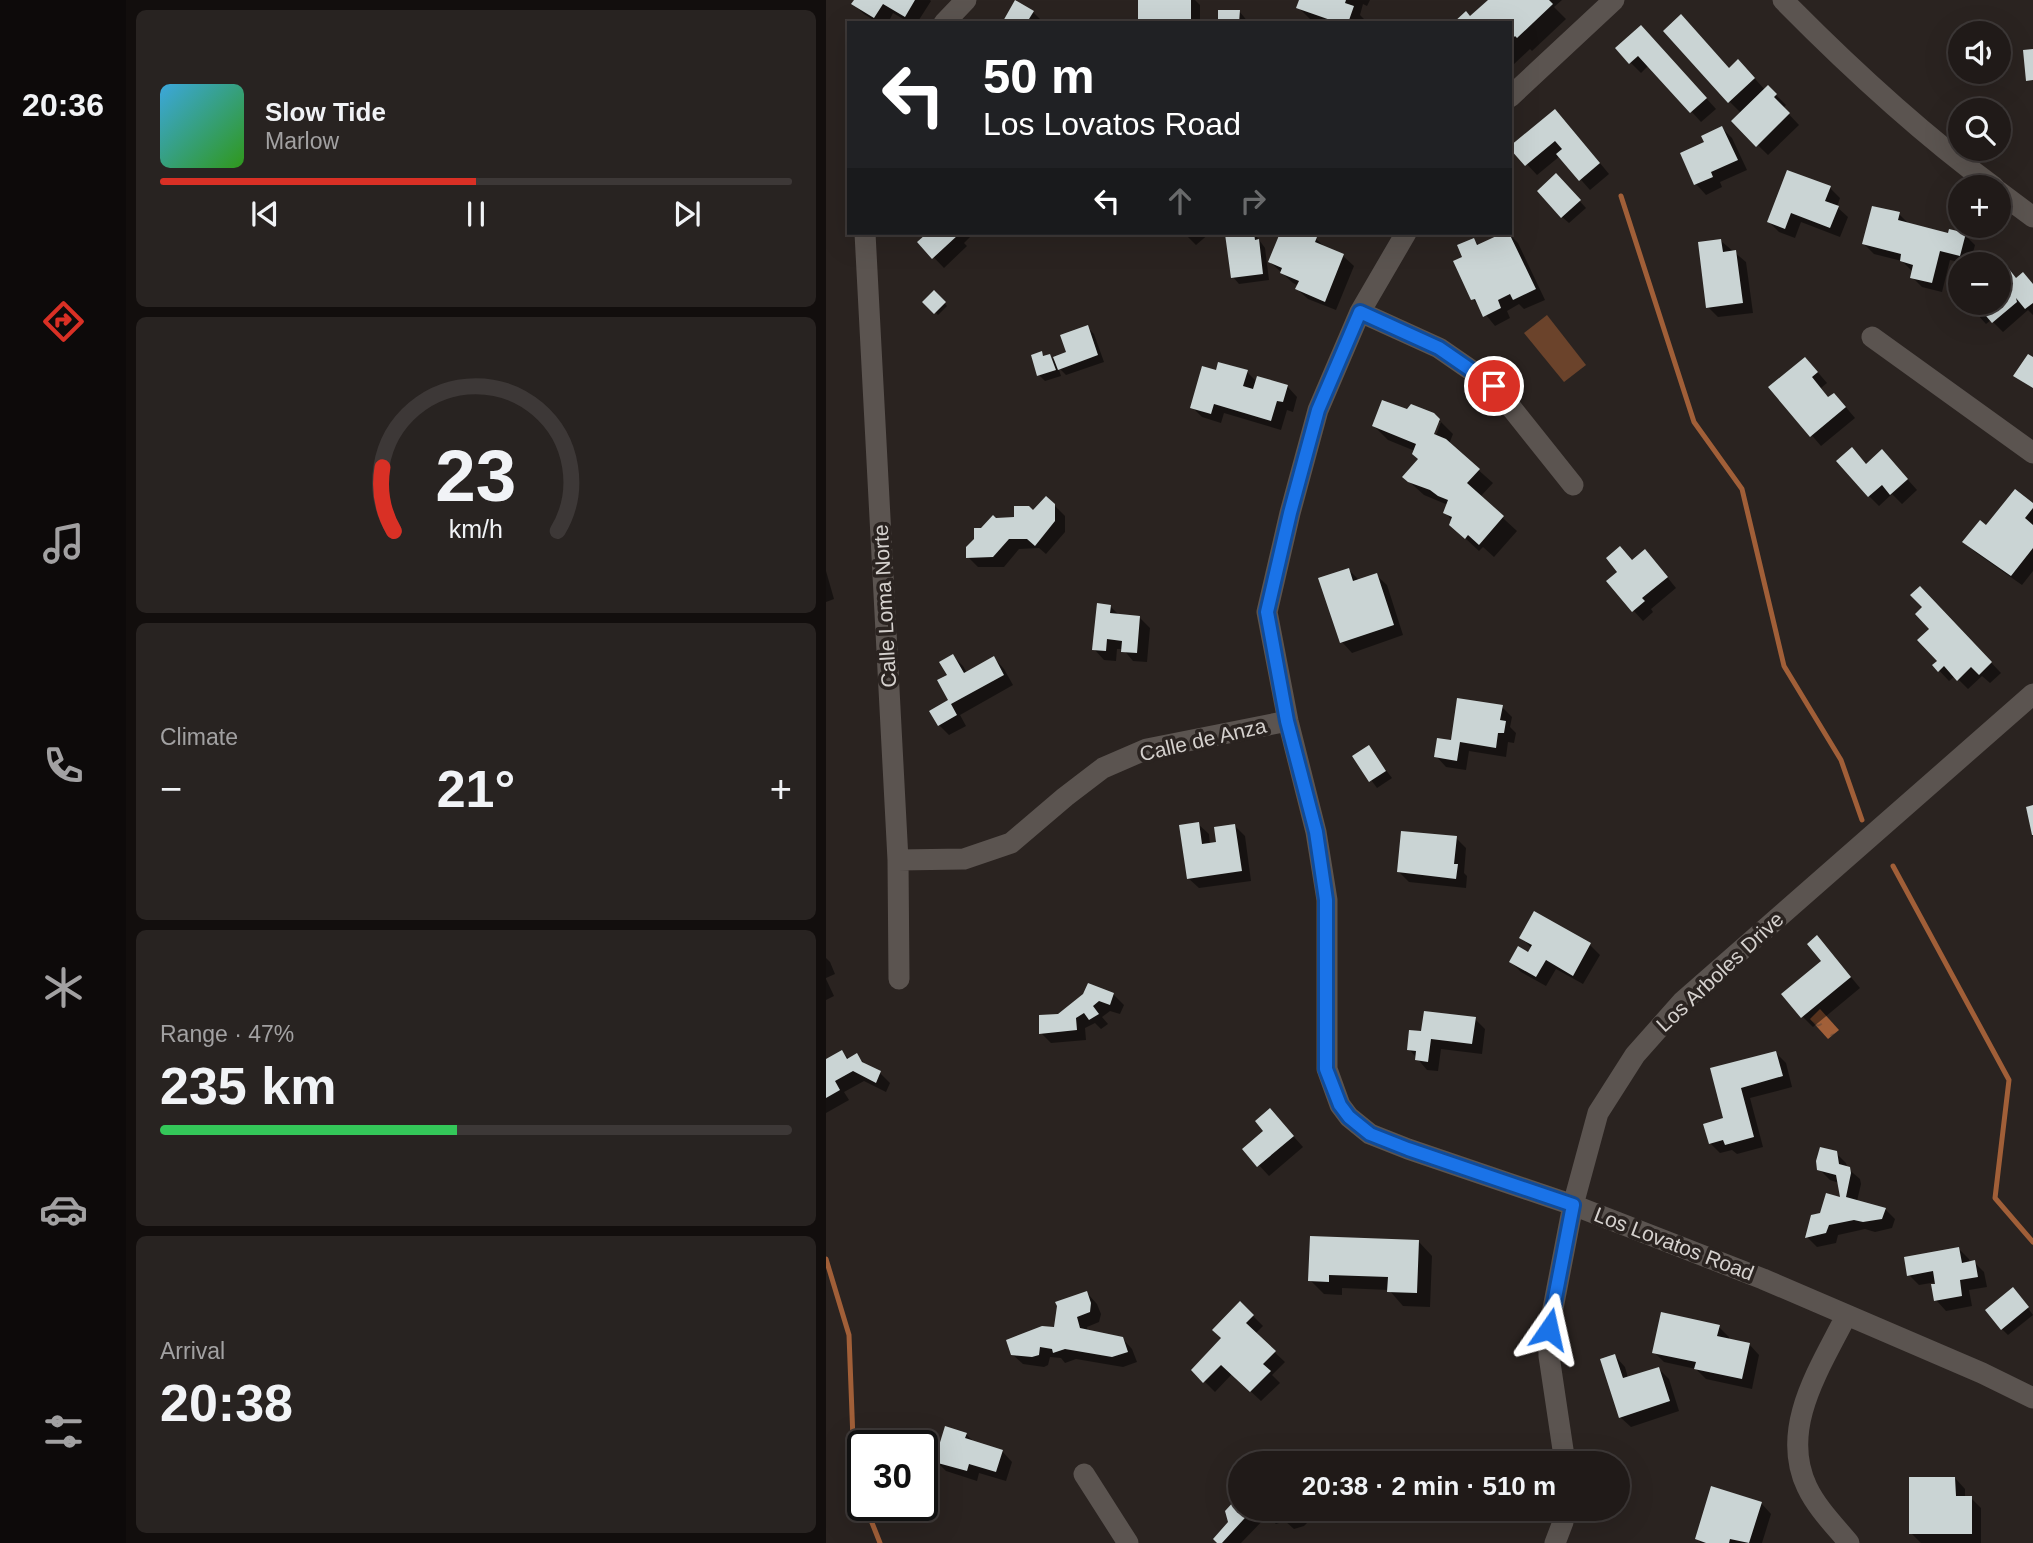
<!DOCTYPE html>
<html lang="en">
<head>
<meta charset="utf-8">
<style>
	:root { --surface:#201a18; --page:#282321; --text:#f1f3f6; --muted:#a2a1a2; --line:#3d3837; --accent:#d93025 }
	body { margin:0; font-family:Helvetica,sans-serif; background:var(--page); color:var(--text); height:100vh; display:flex; flex-direction:column; font-size:26px; white-space:nowrap }
	* { box-sizing:border-box; margin:0 }
	p { font-size:23px; color:var(--muted) }
	.icon { flex:none; width:38px; height:38px; fill:none; stroke:currentColor; stroke-width:2; stroke-linecap:round; stroke-linejoin:round }
	.map { position:relative; flex:1; overflow:hidden }
	.sheet { display:flex; flex-direction:column; gap:10px; padding:10px; background:#120e0d; width:700px }
	.sheet>* { flex:none }
	.hud { position:absolute; left:21px; top:21px; width:665px; height:214px; border-radius:0px; box-shadow:0 7px 28px #0002,0 0 0 2px var(--line); background:#202124; color:#fff; overflow:hidden }
	.controls { position:absolute; left:1122px; top:21px; display:grid; gap:14px }
	.controls a { display:grid; place-items:center; width:63px; height:63px; border-radius:50%; background:var(--surface); box-shadow:0 7px 28px #0002,0 0 0 2px var(--line); font-size:35px }
	.speed { position:absolute; left:21px; top:1430px; display:flex; gap:14px; font-size:35px; font-weight:700; text-align:center }
	.speed>* { display:grid; place-content:center; width:91px; height:91px; border-radius:50%; background:var(--surface); box-shadow:0 7px 28px #0002,0 0 0 2px var(--line); line-height:1 }
	.speed .limit { border:4px solid #111; border-radius:10px; background:#fff; color:#111 }
	.pin { position:absolute; display:grid; place-items:center; width:60px; height:60px; color:#fff; margin:-30px; border:4px solid #fff; border-radius:50%; box-shadow:0 2px 7px #0007 }
	.me { position:absolute; width:77px; margin:-38px; rotate:11deg; stroke-linejoin:round; filter:drop-shadow(0 0 5px #0008) }
	.turn { display:flex; align-items:center; gap:24px; height:147px; padding:0 21px; font-size:32px }
	.turn .icon { width:91px; height:91px; stroke-width:2.5 }
	.turn b { display:block; font-size:49px; line-height:60px }
	.lanes { display:flex; align-items:center; height:66px; padding:0 21px; background:#0003; justify-content:center; gap:35px; direction:ltr }
	.lanes .off { opacity:.35 }
	.big { font-size:52px; font-weight:600; line-height:1.1 }
	.sheet .card { flex:1; display:flex; flex-direction:column; justify-content:center; gap:10px; min-width:0; padding:0 24px; border-radius:10px; background:var(--page) }
	.sheet .dial { align-items:center; gap:0 }
	.dial svg { height:182px; overflow:visible; fill:none; stroke:var(--line); stroke-width:7; stroke-linecap:round; text-anchor:middle }
	.dial text { fill:var(--text); stroke:none }
	.song { display:flex; align-items:center; gap:21px }
	.cover { width:84px; height:84px; border-radius:10px; background:linear-gradient(135deg,hsl(200 70% 55%),hsl(110 70% 35%)) }
	.played { height:7px; border-radius:4px; background:linear-gradient(90deg,var(--accent) 50%,var(--line) 50%) }
	.keys { display:flex; justify-content:space-around; direction:ltr }
	.heat { display:flex; justify-content:space-between; align-items:center; font-size:38px; direction:ltr }
	.charge { height:10px; border-radius:5px; background:linear-gradient(90deg,#34c759 47%,var(--line) 0) }
	.trip { position:absolute; left:402px; top:1451px; width:402px; height:70px; border-radius:35px; background:var(--surface); box-shadow:0 7px 28px #0002,0 0 0 2px var(--line); font-weight:600; line-height:70px; text-align:center }
	main { display:flex; flex:1; min-height:0 }
	.dock { display:flex; flex-direction:column; width:126px; justify-content:space-around; align-items:center; background:#0d0a0a; color:var(--muted) }
	.dock .icon { width:49px; height:49px }
	.dock .selected { color:var(--accent) }
	.dock b { font-size:32px; color:var(--text) }
	.map>svg:first-child { display:block }
	.green { fill:#6b432b }
	.water { fill:url(#water-ripples) }
	.shadow { fill:#0007; fill-rule:evenodd }
	.lines { fill:none; stroke-linecap:round; stroke-linejoin:round }
	.stream { stroke:#a15f38; stroke-width:5 }
	.building { fill:#cad4d4 }
	.minor { stroke:#5b5450; stroke-width:21 }
	.tertiary { stroke:#5b5450; stroke-width:21 }
	.route-casing { stroke:#114b97; stroke-width:18 }
	.route { stroke:#1a73e8; stroke-width:12 }
	.labels { text-anchor:middle; stroke-width:7; stroke-linejoin:round; paint-order:stroke }
	.street-label { font-size:21px; fill:#d5d1ce; stroke:#2a2320 }
</style>
</head>
<body>
<main>
<nav class="dock">
<b>20:36</b>
<svg class="icon selected" aria-label="directions" viewBox="0 0 24 24"><path d="M12 3l9 9-9 9-9-9zM9 14v-3h6M13 9l2 2-2 2"/></svg>
<svg class="icon" aria-label="music" viewBox="0 0 24 24"><path d="M9 18V5l10-2v13"/><circle cx="6" cy="18" r="3"/><circle cx="16" cy="16" r="3"/></svg>
<svg class="icon" aria-label="phone" viewBox="0 0 24 24"><path d="M5 4h4l2 5-3 2q2 4 5 5l2-3 5 2v4C11 20 4 13 5 4z"/></svg>
<svg class="icon" aria-label="climate" viewBox="0 0 24 24"><path d="M12 3v18M4 7l16 10M4 17L20 7"/></svg>
<svg class="icon" aria-label="car" viewBox="0 0 24 24"><path d="M5 17H2v-5l4-1 3-4h7l3 4 3 1v5h-3M9 17h6M6 11h13"/><circle cx="7" cy="17" r="2"/><circle cx="17" cy="17" r="2"/></svg>
<svg class="icon" aria-label="filters" viewBox="0 0 24 24"><path d="M4 7h16M4 17h16"/><circle cx="9" cy="7" r="2"/><circle cx="15" cy="17" r="2"/></svg>
</nav>
<section class="sheet">
<div class="card">
<div class="song"><i class="cover"></i><div><b>Slow Tide</b><p>Marlow</p></div></div>
<div class="played"></div>
<div class="keys"><svg class="icon" aria-label="previous" viewBox="0 0 24 24"><path d="M18 5L8 12l10 7zM5 5v14"/></svg><svg class="icon" aria-label="pause" viewBox="0 0 24 24"><path d="M8 5v14M16 5v14"/></svg><svg class="icon" aria-label="next" viewBox="0 0 24 24"><path d="M6 5l10 7-10 7zM19 5v14"/></svg></div>
</div>
<div class="card dial"><svg viewBox="0 0 100 80">
<path d="M14 69A42 42 0 1 1 86 69"/>
<path d="M14 69A42 42 0 0 1 9 41" stroke="#d93025"/>
<text x="50" y="56" font-size="32" font-weight="700">23</text>
<text x="50" y="72" font-size="11">km/h</text>
</svg></div>
<div class="card"><p>Climate</p>
<div class="heat"><a>−</a><b class="big">21°</b><a>+</a></div>
</div>
<div class="card"><p>Range · 47%</p><b class="big">235 km</b><div class="charge"></div></div>
<div class="card"><p>Arrival</p><b class="big">20:38</b></div>
</section>
<div class="map">
<svg width="1207" height="1543" viewBox="0 0 1207 1543">
	<defs>
		<pattern id="water-ripples" width="26" height="14" patternUnits="userSpaceOnUse" patternTransform="scale(1.75)"><rect width="26" height="14" fill="#a15f38"/><path d="M2 4q2-2 4 0t4 0M15 11q2-2 4 0t4 0" fill="none" stroke="#7a523a"/></pattern>
	</defs>
	<rect width="100%" height="100%" fill="#2a2320"/>
	<path class="green" d="M721,315L760,365L738,382L698,333Z"/>
	<path class="water" d="M994,1009L1013,1030L1002,1039L984,1019Z"/>
	<path class="shadow" d="M30,0H104L105,1L91,23H84L67,13L62,23H52L38,14L27,4Z
		M314,0H369L374,5V23H314Z
		M475,0H544L541,6L537,4L534,15L541,22L491,23L486,21L472,7Z
		M664,0H736L728,7L740,19L706,51L704,49L688,64L684,60V23L645,18Z
		M413,11L423,23H394Z
		M207,12L217,22L178,23Z
		M825,37L890,109L875,122L823,65L815,73L791,49Z
		M903,69L922,71L939,90L942,87L960,105L957,108L973,125L942,155L907,121L915,113L903,101Z
		M739,121L783,174L764,190L734,156L711,175L685,147Z
		M896,128L906,138L921,170L894,182L896,187L880,195L870,184L856,154L880,143Z
		M730,175L760,208L743,223L736,217Z
		M1004,188L1014,198L1011,207L1022,217L1014,237L975,222L969,238L953,232L943,222Z
		M1073,214L1084,225L1124,235H1139L1149,245L1144,264L1124,260L1116,292L1096,287L1086,277V271L1076,261L1048,254L1038,244Z
		M100,233H148L138,243L141,246L118,268L93,242L101,235Z
		M358,233H384L370,245Z
		M420,233H428L439,248L443,280L413,284L407,277L401,235Z
		M455,233H479L490,239L500,248L517,256L528,266L510,310L482,299L471,289L473,286L467,283L444,262Z
		M682,233L692,243L719,300L698,309L693,304L681,311L684,318L669,326L647,299L639,258L648,240L654,246Z
		M895,241L920,262L927,313L892,317L882,307Z
		M1197,274L1207,285V315L1202,310L1177,332L1165,320L1160,324L1141,303H1172Z
		M108,292L121,306L112,315L99,302Z
		M261,327L268,334L278,362L240,375L232,367L235,376L219,381L213,375L215,353L219,357L224,356L232,364L243,353Z
		M989,369L1001,383L995,388L1003,399L1018,405L1029,418L995,446L944,387Z
		M391,372H421L431,382L461,386L471,397L467,412L461,410L455,430L398,413L395,423L376,417L366,407Z
		M613,420L627,434L623,444L667,483L654,497L691,531L668,557L657,547L653,551L639,538L620,513L622,505L598,495L578,477L594,459L589,451L562,440L548,426ZM611,422H615L607,443L604,442Z
		M1066,462L1091,490L1076,504L1066,494L1053,506L1043,496L1041,466Z
		M1189,491L1207,505V571L1196,585L1149,552L1139,542L1161,527Z
		M228,505L239,516V532L220,554L213,548L193,549L178,567H152L142,557L156,529Z
		M806,562H829L850,588L825,609L827,612L817,621L807,610L794,572Z
		M523,570L533,580L550,575L561,585L577,635L526,653L516,642Z
		M0,571L8,599L0,602Z
		M1094,588L1175,673L1164,683L1156,676L1142,689L1129,676L1123,681L1108,665L1113,661Z
		M284,606L294,616L314,618L324,628L321,662L307,661L297,649H291L290,661L278,660L268,649Z
		M127,656L137,666L141,673L168,658L178,669L187,685L134,715L140,726L123,735L113,725L124,701L123,676Z
		M676,707L686,717L684,727L690,733L688,743L682,742L680,757L643,751L640,770L620,767L610,756L626,742Z
		M542,747L566,778L551,788L528,757Z
		M372,824L383,834L384,845L392,844L409,826L419,836L425,881L373,888L362,878Z
		M630,838L640,848L638,873L641,876L640,888L583,882L573,872Z
		M709,913L764,945L774,955L757,984L730,969L720,986L695,972L685,962L703,954L706,949L695,937Z
		M1001,948L1034,988L987,1027L977,1017Z
		M0,958L4,962L9,974L0,978Z
		M0,979L8,996L0,1000Z
		M263,986L288,995L298,1005L294,1014L284,1011L276,1017L282,1024L275,1029L269,1023L259,1028L260,1040L225,1043L215,1033L259,995Z
		M649,1019L659,1029L656,1054L615,1049L612,1071L601,1070L583,1049L597,1033Z
		M16,1052L24,1060L31,1056L42,1067L54,1073L64,1083L60,1092L38,1081L18,1092L23,1100L0,1113V1062Z
		M950,1053L960,1063L966,1087L924,1098L937,1147L911,1154L906,1150L894,1153L884,1143L899,1120L886,1069Z
		M444,1110L477,1147L443,1176L418,1149L440,1131Z
		M1010,1153L1020,1163L1021,1168L1034,1179L1035,1184L1031,1201L1059,1209L1069,1219L1066,1228L1049,1232L1039,1229L1012,1235L1010,1243L991,1247L981,1237L995,1215L1016,1199L1013,1183L1004,1180L993,1169Z
		M593,1242L606,1256L604,1307L577,1306L563,1290L516,1288V1295L498,1294L484,1280Z
		M1133,1249L1143,1259L1144,1263L1148,1262L1158,1272L1161,1287L1143,1290L1146,1306L1120,1311L1110,1300L1111,1282L1093,1285L1083,1275Z
		M261,1293L271,1304L275,1314L273,1322L261,1327L262,1332L296,1338L306,1349L311,1362L297,1367L250,1359L239,1363L235,1358L224,1357L222,1365L218,1367L197,1364L186,1354L229,1329Z
		M1193,1296L1207,1315L1182,1335L1176,1329Z
		M414,1303L437,1326L429,1334L459,1362L446,1375L454,1383L435,1401L406,1374L389,1392L367,1370L397,1338Z
		M893,1327L903,1337V1340L923,1344L933,1355L926,1389L880,1379L870,1369L838,1362L828,1352Z
		M789,1356L799,1367L802,1378L833,1369L843,1379L853,1411L805,1427L794,1417Z
		M140,1434L149,1443L176,1451L186,1462L180,1481L153,1473L151,1481L120,1471L110,1461Z
		M457,1452L467,1463H441Z
		M1129,1478L1139,1489V1498H1145L1155,1508V1543H1095L1085,1533Z
		M935,1503L945,1514L936,1543H875L871,1539Z
		M415,1508H477L481,1523L478,1526L468,1529L459,1521L450,1524L441,1516L415,1543H393L404,1522Z"/>
	<g class="lines">
		<path class="stream" d="M795,196L868,422L916,489L958,666L1015,760L1036,820
			M1067,866L1183,1080L1169,1198L1207,1242
			M0,1259L23,1335L27,1440L37,1497
			M39,1505L54,1543"/>
	</g>
	<path class="building" d="M28,0H89L79,17L57,4L48,18L25,4Z
		M189,0L208,11L203,19L210,23H176Z
		M312,0H365V23H312Z
		M473,0H520L519,3L528,6L522,23H513L470,8Z
		M662,0H723L727,4L691,38L689,36L684,41V23H627L640,11L644,16Z
		M392,10H414L413,23H392Z
		M855,14L903,68L912,59L929,78L902,103L837,31Z
		M815,25L881,98L864,113L812,56L803,64L789,48Z
		M1207,49V80L1200,81L1197,50Z
		M942,85L951,94L948,97L964,113L930,147L905,121Z
		M729,109L774,163L753,181L730,154L736,149L729,141L699,166L684,149V146Z
		M896,126L912,160L885,172L887,177L868,185L854,153L878,142L875,136Z
		M961,170L1005,186L999,201L1013,206L1004,228L965,213L959,229L941,222Z
		M730,173L755,200L735,218L711,191Z
		M1046,206L1074,212L1072,220L1122,233L1123,229L1140,233L1134,256L1114,251L1106,283L1084,278L1087,265L1074,261L1075,254L1036,244Z
		M97,233H130L132,235L106,259L91,242L99,235Z
		M408,233H428L429,240L433,239L437,274L405,278L399,234Z
		M454,233H479L491,237L489,242L518,254L499,302L469,289L473,281L454,273L456,268L442,262Z
		M677,233H683L710,289L687,300L684,294L672,300L675,308L657,317L649,299L645,300L627,261L636,257L631,245L648,238L651,245Z
		M895,239L897,252L910,250L917,303L880,308L872,242Z
		M1183,269L1190,278L1197,272L1207,284V303L1199,309L1190,298L1191,302L1166,323L1155,310L1149,315L1138,303H1172V275L1174,277Z
		M108,290L120,302L108,314L96,302Z
		M262,325L272,355L232,370L227,357L240,352L234,335Z
		M216,351L217,356L224,354L230,370L211,376L205,355Z
		M1202,354L1207,357V388L1187,376Z
		M979,357L992,372L986,377L1002,397L1008,393L1020,407L984,437L942,387Z
		M392,362L422,370L417,386L427,389L431,376L462,385L457,402L451,401L445,421L388,404L385,414L364,408L376,366L390,370Z
		M556,400L581,409L585,404L608,413L614,419L608,434L620,439L654,469L641,483L678,516L653,545L642,535L639,539L623,525L626,517L617,513L622,500L612,496L604,490L582,482L576,477L592,459L586,454L590,444L546,426Z
		M1026,447L1040,464L1056,449L1082,479L1064,495L1056,485L1042,497L1010,461Z
		M1189,489L1207,503V508L1199,518L1207,525V548L1185,576L1136,542L1154,520L1160,525Z
		M220,496L229,504V521L209,546L201,539H183L167,557L140,558V547L148,539V528H155L167,515L170,518L188,517V506H203L207,510Z
		M794,546L806,560L819,549L842,577L816,598L819,601L806,612L780,581L791,572L780,558Z
		M523,568L527,581L551,573L568,625L514,643L492,578Z
		M1094,586L1166,662L1153,675L1145,667L1131,681L1118,666L1112,672L1106,665L1111,661L1091,640L1103,629L1089,614L1096,607L1084,595Z
		M271,603L285,605L284,613L314,616L311,653L295,652L296,641L281,639L280,651L266,650Z
		M127,654L138,673L168,656L178,675L125,704L131,715L112,726L103,711L122,700L111,680L121,675L113,662Z
		M631,698L677,705L674,720L680,721L678,733H672L670,748L634,742L631,761L608,757L611,738L625,740Z
		M543,745L560,771L543,782L526,756Z
		M1207,805V835H1206L1200,807Z
		M373,822L376,844L390,842L388,827L409,824L416,871L361,879L353,825Z
		M575,831L631,836L628,864H632L630,879L571,872Z
		M708,911L765,943L747,976L720,960L710,977L683,962L692,946L702,952L706,945L693,938Z
		M991,935L1025,977L975,1018L955,994L995,961L981,944Z
		M262,983L288,993L284,1005L273,1001L267,1006L273,1014L263,1020L258,1013L250,1018L251,1030L213,1034V1015L232,1014L257,994Z
		M598,1011L650,1017L646,1044L605,1039L602,1062L589,1060L590,1051L581,1050L583,1030L595,1031Z
		M16,1050L21,1059L31,1053L36,1062L55,1071L50,1083L27,1071L9,1081L14,1090L0,1098V1059Z
		M950,1051L957,1076L915,1088L928,1137L899,1145L897,1140L883,1144L877,1124L897,1118L884,1068Z
		M444,1108L468,1136L431,1167L416,1149L437,1131L429,1121Z
		M994,1147L1011,1151L1013,1164L1024,1167L1025,1173L1020,1197L1060,1208L1056,1219L1037,1222L1028,1220L1003,1225L1000,1233L979,1238L985,1215L994,1213L1000,1193L1014,1197L1010,1175L991,1170L990,1161Z
		M484,1236L593,1240L591,1293L561,1292L562,1277L503,1275V1282L482,1281Z
		M1133,1247L1136,1263L1149,1260L1152,1277L1134,1280L1136,1296L1108,1301L1105,1284H1109L1107,1271L1081,1276L1078,1257Z
		M1187,1287L1203,1307L1175,1330L1159,1310Z
		M261,1291L265,1303L264,1312L251,1317L254,1328L297,1337L302,1352L286,1357L239,1349L227,1353L226,1349L214,1347L213,1355L206,1357L185,1355L180,1340L216,1326L228,1327L231,1306L229,1302Z
		M414,1301L428,1315L420,1323L450,1351L437,1364L445,1371L424,1392L395,1365L377,1383L365,1370L395,1338L386,1330Z
		M835,1312L894,1325L891,1336L924,1343L916,1379L868,1369L870,1362L826,1353Z
		M789,1354L797,1378L833,1367L844,1401L793,1418L774,1359Z
		M119,1426L141,1433L139,1438L177,1450L170,1472L143,1464L141,1471L108,1462Z
		M457,1450L461,1463H440L438,1457Z
		M1083,1477H1129L1130,1496H1146V1534H1083Z
		M885,1486L936,1502L923,1543L904,1539L903,1543H880L869,1539Z
		M411,1498L415,1502V1508H428L396,1543H391L387,1539L402,1522L399,1511Z
		M431,1508H471L472,1512L467,1516L456,1520L447,1512L438,1514Z"/>
	<g class="lines">
		<path class="minor" d="M118,23L140,0
			M684,97L788,0
			M39,233L72,860L73,979
			M580,233L534,312L492,410L464,513L441,612L462,721L490,832L501,900V1069L514,1105L523,1117L544,1134L582,1149L747,1205L937,1279L1156,1373L1207,1398
			M534,312L613,348L668,386L747,485
			M1046,337L1207,453
			M72,860L138,859L185,843L239,797L277,768L321,749L462,721
			M1020,1316C994,1368 953,1428 981,1487C991,1508 1008,1525 1023,1543
			M739,1463L723,1356V1329L747,1205L772,1113L809,1055L856,1002L1207,694
			M258,1474L302,1543
			M729,1543L737,1522L738,1508"/>
		<path class="tertiary" d="M957,0C1023,67 1092,131 1168,187
			M1172,191L1207,217"/>
	</g>
	<g class="lines">
		<g class="route-casing">
			<path id="route" d="M668,386L613,348L534,312L492,410L464,513L441,612L461,721L490,832L500,900V1069L514,1105L523,1117L544,1134L582,1149L747,1205L723,1329"/>
		</g>
		<use href="#route" class="route"/>
	</g>
	<g class="labels">
		<g class="street-label">
			<text transform="translate(59 606) rotate(-93)" y="7">Calle Loma Norte</text>
			<text transform="translate(377 740) rotate(-13)" y="7">Calle de Anza</text>
			<text transform="translate(894 972) rotate(-43)" y="7">Los Arboles Drive</text>
			<text transform="translate(848 1244) rotate(21)" y="7">Los Lovatos Road</text>
		</g>
	</g>
</svg>
<div class="controls">
<a><svg class="icon" aria-label="sound" viewBox="0 0 24 24"><path d="M4 9h4l5-4v14l-5-4H4zM17 9q2 3 0 6"/></svg></a>
<a><svg class="icon" aria-label="search" viewBox="0 0 24 24"><circle cx="10" cy="10" r="6"/><path d="M15 15l6 6"/></svg></a>
<a>+</a>
<a>−</a>
</div>
<div class="speed"><div class="limit">30</div></div>
<div class="pin" style="left:668px;top:386px;background:#d93025"><svg class="icon" aria-label="arrive" viewBox="0 0 24 24"><path d="M6 21V4h12l-3 4 3 4H6"/></svg></div>
<svg class="me" style="left:723px;top:1329px" viewBox="-20 -20 40 40"><path d="M0-17L14 15 0 8-14 15z" fill="#1a73e8" stroke="#fff" stroke-width="4"/></svg>
<div class="trip">20:38 · 2 min · 510 m</div>
<div class="hud">
<div class="turn"><svg class="icon" aria-label="left" viewBox="0 0 24 24"><path d="M17 20v-9H6M10 6l-5 5 5 5"/></svg><div><b>50 m</b>Los Lovatos Road</div></div>
<div class="lanes"><svg class="icon" aria-label="left" viewBox="0 0 24 24"><path d="M17 20v-9H6M10 6l-5 5 5 5"/></svg><svg class="icon off" aria-label="ahead" viewBox="0 0 24 24"><path d="M12 20V5M6 11l6-6 6 6"/></svg><svg class="icon off" aria-label="right" viewBox="0 0 24 24"><path d="M7 20v-9h11M14 6l5 5-5 5"/></svg></div>
</div>
</div>
</main>
</body>
</html>
